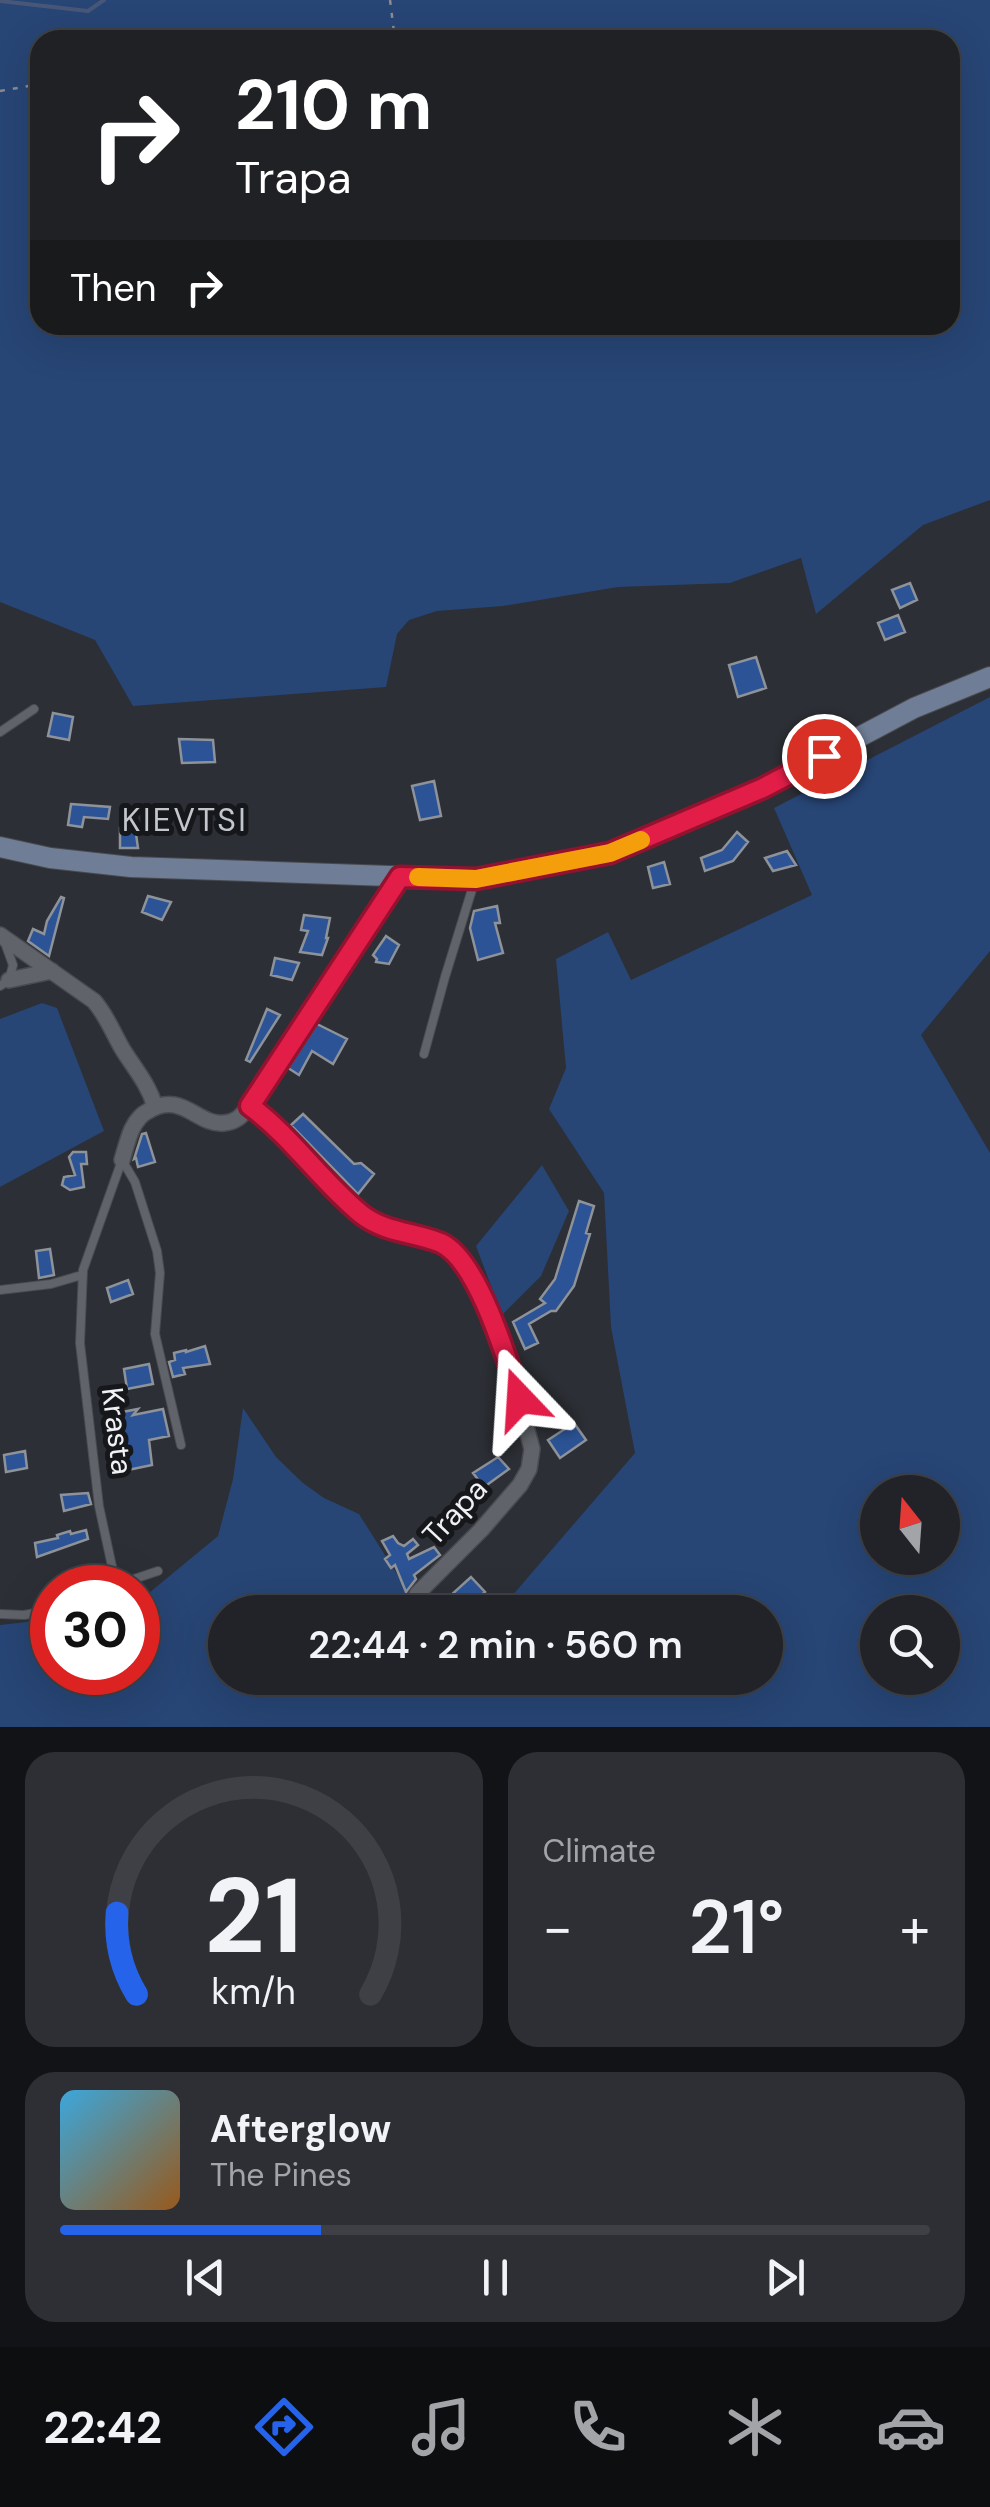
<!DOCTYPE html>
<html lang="en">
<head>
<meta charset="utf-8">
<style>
	:root { --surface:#212328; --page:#2d2f34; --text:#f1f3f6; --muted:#a2a4a8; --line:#3e4045; --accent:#2563eb }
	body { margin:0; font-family:"DM Sans",sans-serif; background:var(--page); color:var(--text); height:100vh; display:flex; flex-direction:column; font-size:38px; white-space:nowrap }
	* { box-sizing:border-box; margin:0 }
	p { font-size:32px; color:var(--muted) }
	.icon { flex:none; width:55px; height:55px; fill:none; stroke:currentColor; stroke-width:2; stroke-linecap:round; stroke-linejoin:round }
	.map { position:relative; height:1727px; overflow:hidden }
	.panel { display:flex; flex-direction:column; gap:25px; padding:25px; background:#121316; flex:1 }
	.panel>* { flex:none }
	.hud { position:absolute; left:30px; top:30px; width:930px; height:305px; border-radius:30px; box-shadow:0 10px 40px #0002,0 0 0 2px var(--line); background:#202124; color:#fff; overflow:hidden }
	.needle { width:65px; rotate:343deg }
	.fabs { position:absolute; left:860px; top:1475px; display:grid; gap:20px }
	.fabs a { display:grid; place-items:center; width:100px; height:100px; border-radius:50%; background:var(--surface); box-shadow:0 10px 40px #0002,0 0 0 2px var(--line); font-size:50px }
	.speed { position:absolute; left:30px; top:1565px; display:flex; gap:20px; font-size:50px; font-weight:700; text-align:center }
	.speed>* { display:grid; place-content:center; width:130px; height:130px; border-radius:50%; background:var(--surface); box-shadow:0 10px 40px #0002,0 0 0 2px var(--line); line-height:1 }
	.speed .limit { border:15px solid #d22; background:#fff; color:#111 }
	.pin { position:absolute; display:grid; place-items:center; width:85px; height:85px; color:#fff; margin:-42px; border:5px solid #fff; border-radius:50%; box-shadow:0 2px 10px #0007 }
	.me { position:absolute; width:110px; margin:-55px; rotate:340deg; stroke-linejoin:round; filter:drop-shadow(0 0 8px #0008) }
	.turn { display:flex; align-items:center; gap:35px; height:210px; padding:0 40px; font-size:45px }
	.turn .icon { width:130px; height:130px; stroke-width:2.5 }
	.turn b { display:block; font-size:70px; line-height:85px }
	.then { display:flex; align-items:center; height:95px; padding:0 40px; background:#0003; gap:20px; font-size:38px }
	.big { font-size:75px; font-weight:600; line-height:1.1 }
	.panel .card { flex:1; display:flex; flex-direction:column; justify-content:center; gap:15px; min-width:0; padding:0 35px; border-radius:30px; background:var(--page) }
	.panel .dial { align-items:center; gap:0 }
	.dial svg { height:260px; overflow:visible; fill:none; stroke:var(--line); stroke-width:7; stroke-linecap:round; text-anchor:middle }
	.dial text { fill:var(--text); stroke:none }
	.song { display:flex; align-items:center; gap:30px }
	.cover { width:120px; height:120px; border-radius:15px; background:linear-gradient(135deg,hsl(200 70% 55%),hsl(30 70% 35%)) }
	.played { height:10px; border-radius:5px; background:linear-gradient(90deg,var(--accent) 30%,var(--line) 30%) }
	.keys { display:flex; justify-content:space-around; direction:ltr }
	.heat { display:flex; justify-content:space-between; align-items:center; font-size:55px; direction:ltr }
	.panel .tiles { flex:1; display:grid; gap:25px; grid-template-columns:1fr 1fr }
	.card:last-child { grid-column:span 2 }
	.trip { position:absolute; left:208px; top:1595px; width:575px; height:100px; border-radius:50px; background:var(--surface); box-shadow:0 10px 40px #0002,0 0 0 2px var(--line); font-weight:600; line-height:100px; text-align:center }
	.tabs { display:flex; height:160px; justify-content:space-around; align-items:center; background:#0d0e10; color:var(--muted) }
	.tabs .icon { width:70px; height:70px }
	.tabs .selected { color:var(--accent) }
	.tabs b { font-size:45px; color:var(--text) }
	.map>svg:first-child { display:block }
	.green { fill:#274575; fill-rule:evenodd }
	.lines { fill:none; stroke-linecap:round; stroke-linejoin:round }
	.stream { stroke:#485778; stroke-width:4 }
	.building { fill:#2b5395; stroke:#8e9299; stroke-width:2.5 }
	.lane-casing { stroke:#494b50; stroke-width:10 }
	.street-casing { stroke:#494b50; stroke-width:18 }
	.secondary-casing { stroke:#494b50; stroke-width:22 }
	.path { stroke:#8a8c91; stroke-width:2.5; stroke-dasharray:5 8; stroke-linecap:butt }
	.lane { stroke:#60646a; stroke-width:8 }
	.street { stroke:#60646a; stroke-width:15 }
	.secondary { stroke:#6f7e96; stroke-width:20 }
	.route-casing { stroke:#92132f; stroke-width:25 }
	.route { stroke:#e11d48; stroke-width:18 }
	.slow { stroke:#f59e0b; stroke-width:18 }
	.labels { text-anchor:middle; stroke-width:10; stroke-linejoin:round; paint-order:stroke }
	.street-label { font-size:30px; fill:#eff1f5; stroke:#16171a }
	.neighbourhood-label { font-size:32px; letter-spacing:2.5px; fill:#c2c7ce; stroke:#16171a }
</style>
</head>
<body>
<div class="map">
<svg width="990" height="1727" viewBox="0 0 990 1727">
	<rect width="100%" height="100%" fill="#2c2f35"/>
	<path class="green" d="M0,0H990V500L923,525L816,614L801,558L730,583L618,587L503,606L437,611L409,620L397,634L386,687L133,706L95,640L0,602ZM40,40H950V325H40Z
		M990,697V951L921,1035L990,1153V1727H0V1625L52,1619V1672H138V1602L218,1536L233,1479L243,1408L276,1457L303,1483L324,1498L359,1514L421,1612H225V1678H765V1612H498L635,1453L611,1327L604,1193L549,1109L566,1068L556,959L608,932L631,980L812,895L774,808ZM878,1492H942V1558H878ZM878,1612H942V1678H878Z
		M42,1003L57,1008L104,1131L0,1187V1019Z
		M542,1165L569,1211L541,1276L502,1315L476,1246Z"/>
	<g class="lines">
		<path class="stream" d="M0,1L88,11L104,0"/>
	</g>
	<path class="building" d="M910,583L917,600L900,608L892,590Z
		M898,615L905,632L885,640L878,623Z
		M756,657L766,688L738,697L729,665Z
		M53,713L73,717L69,740L48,736Z
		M179,739L213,740L215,762L182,763Z
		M434,781L441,816L420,820L412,786Z
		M71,804L110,807L108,819L84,817L82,827L68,825Z
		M135,827L138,848H120V828Z
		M737,832L748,842L733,861L705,871L701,858L722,850Z
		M787,851L796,865L773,871L765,858Z
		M664,862L670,884L653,888L648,867Z
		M148,896L171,902L162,920L142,912Z
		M61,897L64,898L49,956L28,941L33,929L44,934L47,921Z
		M497,906L500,923H495L503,953L478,960L470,928L474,911Z
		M304,915L330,918L326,938H328L322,955L300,952L308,931L301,930Z
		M386,936L399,945L389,964L376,962L377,959L373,955Z
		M275,958L299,963L292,980L271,975Z
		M267,1009L280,1015L250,1062L246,1060Z
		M317,1024L347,1039L333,1064L312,1051L299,1075L288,1068Z
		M303,1114L354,1164L361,1163L374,1174L358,1194L291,1125Z
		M146,1133L155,1162L138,1167L136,1158L134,1159L142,1134Z
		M73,1152H86L87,1164H81L84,1187L70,1190L62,1185L64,1177L75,1175L69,1157Z
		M579,1201L594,1206L586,1233L590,1234L574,1286L556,1311H551L529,1324L538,1343L525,1349L513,1322L545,1303L540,1299L555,1279Z
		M50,1249L54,1275L39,1278L36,1251Z
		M128,1280L133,1294L111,1302L107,1288Z
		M205,1346L210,1364L183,1368L185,1374L173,1377L169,1362L175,1360L174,1353L186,1350V1352Z
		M149,1364L153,1384L127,1389L124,1369Z
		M138,1409L133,1415L163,1409L169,1436L149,1440L152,1465L128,1470L125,1446L119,1447L112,1414Z
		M574,1423L586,1440L560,1458L548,1440Z
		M25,1451L27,1468L6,1472L4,1455Z
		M498,1457L509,1469L484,1487L473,1473Z
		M88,1493L91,1504L64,1511L61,1495Z
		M86,1530L88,1539L37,1557L35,1543L58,1538L57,1535L70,1531L71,1534Z
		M393,1536L398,1543L404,1546L413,1539L418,1545L407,1554L409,1559L434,1547L440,1555L414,1575L416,1579L406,1592L395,1565L391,1568L385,1559L390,1555L382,1541Z
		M471,1577L485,1592L464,1611L450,1596Z"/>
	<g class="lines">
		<g class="lane-casing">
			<path id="lane" d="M0,732L34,709
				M0,986L9,980L13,965L5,943
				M424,1054L445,977L474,883
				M122,1160L135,1182L157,1251L160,1273L155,1334L181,1445
				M0,1290L51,1284L82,1275
				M116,1585L158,1571
				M109,1588L116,1585L99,1506L80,1343L83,1270L122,1160
				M0,1614L24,1615L52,1610"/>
		</g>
		<g class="street-casing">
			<path id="street" d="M0,935L94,1001C107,1016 113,1033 123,1050C135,1069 149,1085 155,1107
				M9,980L52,971
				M250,1106L272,1122L362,1215L386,1228L437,1241L446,1246L463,1261L478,1287L514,1381L532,1449L529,1469L520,1485L481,1530L417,1594
				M122,1160C125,1150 128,1138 132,1129C136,1121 140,1115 148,1111C182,1090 197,1126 224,1123C237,1122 242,1115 250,1106L400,877"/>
		</g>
		<g class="secondary-casing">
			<path id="secondary" d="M0,847L50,858L131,867L475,879L610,853L763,788L914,708L990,677"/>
		</g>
		<path class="path" d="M390,0L395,40
			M241,40H254
			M0,91L40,84"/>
		<use href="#lane" class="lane"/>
		<use href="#street" class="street"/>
		<use href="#secondary" class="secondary"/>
	</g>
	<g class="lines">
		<g class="route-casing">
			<path id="route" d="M520,1399C507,1360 478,1260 441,1243C414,1232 385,1233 361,1214C321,1181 292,1137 250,1106L400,877L476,879L610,853L763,788L824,756"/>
		</g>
		<use href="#route" class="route"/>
		<path class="slow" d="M418,877L476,879L610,853L641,840"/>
	</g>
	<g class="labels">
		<g class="street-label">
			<text transform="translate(117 1431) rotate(83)" y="10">Krasta</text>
			<text transform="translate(455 1512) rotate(-47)" y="10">Trapa</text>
		</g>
		<g class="neighbourhood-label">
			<text x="185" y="831">KIEVTSI</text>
		</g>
	</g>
</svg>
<div class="fabs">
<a><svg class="needle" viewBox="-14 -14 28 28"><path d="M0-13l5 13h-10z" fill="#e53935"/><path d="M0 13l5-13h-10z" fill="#a2a4a8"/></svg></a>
<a><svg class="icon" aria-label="search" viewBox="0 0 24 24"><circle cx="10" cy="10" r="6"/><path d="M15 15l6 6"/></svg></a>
</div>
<div class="speed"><div class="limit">30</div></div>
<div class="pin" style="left:824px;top:756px;background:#d93025"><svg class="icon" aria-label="arrive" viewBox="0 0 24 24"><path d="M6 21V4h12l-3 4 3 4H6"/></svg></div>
<svg class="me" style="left:520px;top:1399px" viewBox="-20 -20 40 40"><path d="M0-17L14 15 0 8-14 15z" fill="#e11d48" stroke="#fff" stroke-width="4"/></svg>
<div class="trip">22:44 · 2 min · 560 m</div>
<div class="hud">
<div class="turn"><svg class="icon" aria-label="right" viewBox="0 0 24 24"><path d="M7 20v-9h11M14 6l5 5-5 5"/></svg><div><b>210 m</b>Trapa</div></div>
<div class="then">Then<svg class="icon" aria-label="right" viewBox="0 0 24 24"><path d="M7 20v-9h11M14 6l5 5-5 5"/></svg></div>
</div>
</div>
<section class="panel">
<div class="tiles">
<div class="card dial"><svg viewBox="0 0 100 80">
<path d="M14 69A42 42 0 1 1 86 69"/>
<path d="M14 69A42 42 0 0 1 8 44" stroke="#2563eb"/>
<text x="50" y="56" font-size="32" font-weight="700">21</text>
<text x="50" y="72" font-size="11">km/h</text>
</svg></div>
<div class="card"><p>Climate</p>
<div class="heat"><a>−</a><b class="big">21°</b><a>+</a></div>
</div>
<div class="card">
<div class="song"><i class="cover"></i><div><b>Afterglow</b><p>The Pines</p></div></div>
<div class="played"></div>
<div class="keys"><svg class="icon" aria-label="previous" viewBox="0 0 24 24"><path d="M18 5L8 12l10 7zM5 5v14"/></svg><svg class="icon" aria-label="pause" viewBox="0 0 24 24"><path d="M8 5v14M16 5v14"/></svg><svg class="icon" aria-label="next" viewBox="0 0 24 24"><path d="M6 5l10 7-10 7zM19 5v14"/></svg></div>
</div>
</div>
</section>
<nav class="tabs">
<b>22:42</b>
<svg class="icon selected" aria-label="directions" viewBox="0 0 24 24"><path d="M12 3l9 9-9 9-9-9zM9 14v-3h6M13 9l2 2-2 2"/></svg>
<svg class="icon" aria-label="music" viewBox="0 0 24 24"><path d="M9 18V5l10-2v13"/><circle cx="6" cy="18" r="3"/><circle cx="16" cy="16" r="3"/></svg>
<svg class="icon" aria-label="phone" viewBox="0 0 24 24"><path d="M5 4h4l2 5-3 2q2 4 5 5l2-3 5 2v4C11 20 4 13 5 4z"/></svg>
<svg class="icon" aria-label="climate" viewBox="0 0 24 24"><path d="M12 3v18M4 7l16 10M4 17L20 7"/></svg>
<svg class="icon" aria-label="car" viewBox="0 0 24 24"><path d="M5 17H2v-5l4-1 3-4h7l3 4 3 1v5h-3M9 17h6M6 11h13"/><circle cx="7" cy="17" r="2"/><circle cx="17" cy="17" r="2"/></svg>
</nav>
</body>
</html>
